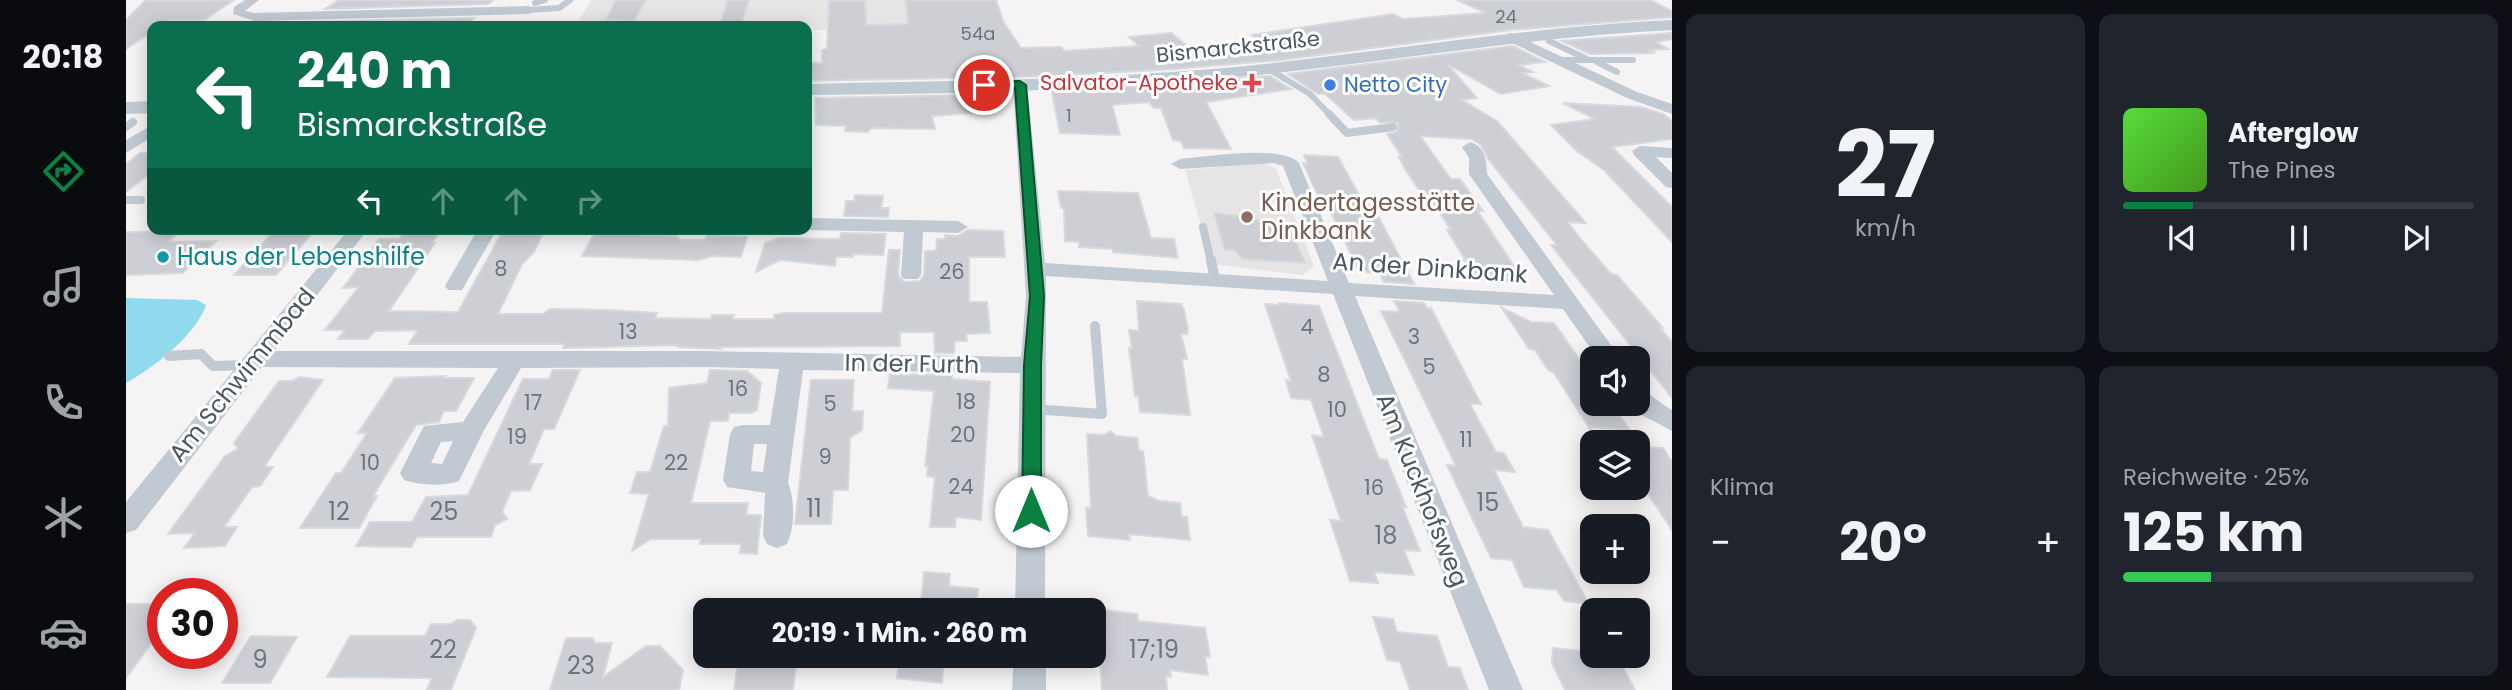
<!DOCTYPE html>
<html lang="de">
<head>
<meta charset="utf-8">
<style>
	:root { --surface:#171b24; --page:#20242c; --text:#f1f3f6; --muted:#9ea1a6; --line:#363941; --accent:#0b8043 }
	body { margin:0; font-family:Poppins,sans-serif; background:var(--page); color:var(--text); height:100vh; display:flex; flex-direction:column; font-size:26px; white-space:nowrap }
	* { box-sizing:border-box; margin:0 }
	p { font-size:23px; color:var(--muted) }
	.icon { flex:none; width:38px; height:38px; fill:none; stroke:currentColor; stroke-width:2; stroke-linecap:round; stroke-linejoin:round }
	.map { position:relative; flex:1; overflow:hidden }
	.sheet { display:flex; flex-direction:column; gap:14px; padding:14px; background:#0d0f14; width:840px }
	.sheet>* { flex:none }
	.banner { position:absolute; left:21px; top:21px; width:665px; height:214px; border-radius:14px; box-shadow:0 4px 18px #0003; background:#0b6e4f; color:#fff; overflow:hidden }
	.controls { position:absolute; left:1454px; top:346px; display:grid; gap:14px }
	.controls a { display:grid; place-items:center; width:70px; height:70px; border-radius:14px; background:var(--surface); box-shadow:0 4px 18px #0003; font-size:35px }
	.speed { position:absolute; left:21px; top:578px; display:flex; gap:14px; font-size:35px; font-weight:700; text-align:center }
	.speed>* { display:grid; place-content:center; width:91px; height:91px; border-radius:50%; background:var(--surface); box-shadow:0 4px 18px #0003; line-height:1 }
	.speed .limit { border:10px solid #d22; background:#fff; color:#111 }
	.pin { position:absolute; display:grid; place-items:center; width:60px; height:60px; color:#fff; margin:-30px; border:4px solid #fff; border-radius:50%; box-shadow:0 2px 7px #0007 }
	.me { position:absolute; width:77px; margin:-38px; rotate:0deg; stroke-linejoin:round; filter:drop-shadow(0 0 5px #0008) }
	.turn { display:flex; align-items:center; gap:24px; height:147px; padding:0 35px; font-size:32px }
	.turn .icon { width:91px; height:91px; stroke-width:2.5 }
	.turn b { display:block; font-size:49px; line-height:60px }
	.lanes { display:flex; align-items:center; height:66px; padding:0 35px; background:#0003; justify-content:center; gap:35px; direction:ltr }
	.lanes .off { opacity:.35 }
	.big { font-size:52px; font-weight:700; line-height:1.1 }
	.sheet .widget { flex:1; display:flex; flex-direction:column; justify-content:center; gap:10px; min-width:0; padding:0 24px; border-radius:14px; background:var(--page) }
	.sheet .dial { align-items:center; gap:0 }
	.dial b { font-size:91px; line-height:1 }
	.song { display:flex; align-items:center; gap:21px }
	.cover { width:84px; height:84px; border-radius:10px; background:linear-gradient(135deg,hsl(110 70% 55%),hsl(100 70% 35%)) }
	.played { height:7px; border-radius:4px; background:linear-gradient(90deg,var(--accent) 20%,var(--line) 20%) }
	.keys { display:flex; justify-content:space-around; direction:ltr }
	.heat { display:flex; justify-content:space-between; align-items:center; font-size:38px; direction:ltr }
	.charge { height:10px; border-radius:5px; background:linear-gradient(90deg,#34c759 25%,var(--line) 0) }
	.sheet .tiles { flex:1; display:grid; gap:14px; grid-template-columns:repeat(2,1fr) }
	.trip { position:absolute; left:567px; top:598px; width:413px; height:70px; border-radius:14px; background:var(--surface); box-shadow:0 4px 18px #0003; font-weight:700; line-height:70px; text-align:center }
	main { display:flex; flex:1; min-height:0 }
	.dock { display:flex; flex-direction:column; width:126px; justify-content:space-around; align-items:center; background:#090b0e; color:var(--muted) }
	.dock .icon { width:49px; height:49px }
	.dock .on { color:var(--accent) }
	.dock b { font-size:32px; color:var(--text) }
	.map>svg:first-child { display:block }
	.education { fill:#e6e4e5 }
	.water { fill:#90daee }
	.building { fill:#cdcfd5; stroke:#d7d9de; stroke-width:2 }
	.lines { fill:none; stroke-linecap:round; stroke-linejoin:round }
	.service-far2 { stroke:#c1cad2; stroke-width:6 }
	.service-far1 { stroke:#c1cad2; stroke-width:8 }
	.service { stroke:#c1cad2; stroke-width:10 }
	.minor { fill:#c1cad2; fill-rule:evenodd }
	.tertiary { fill:#c1cad2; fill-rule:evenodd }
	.route { fill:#0b8043; stroke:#07532c; stroke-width:2 }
	.health-dot { fill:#e0444e; stroke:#fff; stroke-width:2.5 }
	.shop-dot { fill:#3f7fe0; stroke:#fff; stroke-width:2.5 }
	.education-dot { fill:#8d6e63; stroke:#fff; stroke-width:2.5 }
	.culture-dot { fill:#0f9aa8; stroke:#fff; stroke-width:2.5 }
	.labels { text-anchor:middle; stroke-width:6; stroke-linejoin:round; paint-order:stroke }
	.far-number-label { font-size:18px; fill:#6b747e }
	.far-street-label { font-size:21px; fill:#4a5661; stroke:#fff }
	.far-health-label { font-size:21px; fill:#be3a42; stroke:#fff; text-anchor:end }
	.far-shop-label { font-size:21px; fill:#366cbe; stroke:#fff; text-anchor:start }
	.number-label { font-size:21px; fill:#6b747e }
	.education-label { font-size:24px; fill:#785e54; stroke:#fff; text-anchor:start }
	.culture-label { font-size:24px; fill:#0d838f; stroke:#fff; text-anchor:start }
	.street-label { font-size:24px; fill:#4a5661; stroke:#fff }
	.near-number-label { font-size:24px; fill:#6b747e }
</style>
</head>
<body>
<main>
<nav class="dock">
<b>20:18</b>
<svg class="icon on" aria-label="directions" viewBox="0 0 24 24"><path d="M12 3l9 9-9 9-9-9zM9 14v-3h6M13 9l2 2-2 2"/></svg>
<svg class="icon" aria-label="music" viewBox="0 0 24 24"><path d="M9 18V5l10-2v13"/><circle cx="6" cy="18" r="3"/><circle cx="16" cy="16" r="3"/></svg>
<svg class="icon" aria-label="phone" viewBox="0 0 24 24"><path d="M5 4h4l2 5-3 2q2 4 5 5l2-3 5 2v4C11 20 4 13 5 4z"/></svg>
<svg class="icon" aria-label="climate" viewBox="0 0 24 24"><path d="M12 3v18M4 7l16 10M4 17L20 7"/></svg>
<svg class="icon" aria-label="car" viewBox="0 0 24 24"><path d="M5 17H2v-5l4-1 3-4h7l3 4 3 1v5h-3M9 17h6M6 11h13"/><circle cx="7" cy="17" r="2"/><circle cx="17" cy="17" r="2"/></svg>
</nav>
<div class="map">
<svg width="1546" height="690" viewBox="0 0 1546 690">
	<rect width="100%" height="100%" fill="#f5f3f3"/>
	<path class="education" d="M466,0H851L823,28L681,30V26H449Z
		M1129,164H1141L1150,169L1188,266L1176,275L1086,264L1059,170Z"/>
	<path class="water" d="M0,298L71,300L80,305C70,335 27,368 0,383Z"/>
	<path class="building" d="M108,0L78,20H44L35,26H26V32L0,49V20L19,1Z
		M213,0H367L362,4L199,9Z
		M490,0H520L508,21L480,19Z
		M602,0H623L614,26H594Z
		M780,0H870L877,21L895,48L935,47L938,51L1013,46L1003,37L1045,33L1061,46L1071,48L1133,40L1126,35L1267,14L1277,19L1360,13L1331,0H1524L1546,11V17L1384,30L1155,60L1047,69L923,76L681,81V63H696V50L701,49L703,1H739L740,25L782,24Z
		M348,18L340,26H171L177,22Z
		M1546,33V39L1530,42L1542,49L1523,50L1529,53L1464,54L1436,41Z
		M1387,46L1419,62L1393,65L1407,72L1396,73L1423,86L1375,94L1321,64L1351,98L1336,100L1371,121L1460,223L1442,222L1453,237L1485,274L1491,275L1537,328H1534L1546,342V398L1425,245H1431L1362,159L1355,145L1346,139L1294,136L1325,179H1334L1357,211L1351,210L1399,283L1353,279L1337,259H1339L1321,230H1325L1300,192H1294L1278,167L1273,157H1276L1261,134L1271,132L1272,123L1253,122L1250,118L1228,120L1198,93L1192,94L1162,74Z
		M1144,76L1165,89L1080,102L1105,149L1058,148L1055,141L1047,140L1035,108H1028L1023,102L986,105L994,135L934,133L926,92Z
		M843,95L848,109H844L846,113L806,116L809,129L746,128L741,132L719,131L720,126L690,125L689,98Z
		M1437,103L1514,107L1537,114L1546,121V139L1486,147L1546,207V242L1478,170L1452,152L1425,125L1469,119Z
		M14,153H26V172L0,192V164Z
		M1178,155L1212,157L1238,204L1246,205L1288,284L1258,282L1254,274L1233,271L1200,202H1195L1177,163L1182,164Z
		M932,191L1012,193L1025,238L1048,239L1052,258L987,252V249L953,247V242L939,241L938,208H935Z
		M729,195L757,196L755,208H763L762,217L718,216L720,201H728Z
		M1088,213L1126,218L1166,232L1179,263L1116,259L1109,250H1099Z
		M280,229H315L306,243H309L263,311L332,312L378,229H419L408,252L396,264L372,314H417L424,309L481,310L531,313L529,318L585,319L586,315H608L607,319H648V315L659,313H756L763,250H774L772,275L778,282L794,281L798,275L799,251H810L811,239H820L819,235L832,236L842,230L877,231L879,257H843V302H861L864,333L840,334L841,341H829L828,353H809L808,332H774V346L593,347L595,349L552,347L551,345L437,348L438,344H283L292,330L249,331L242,339H212L219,330H199L233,287L217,288L253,239H273Z
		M54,231L42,242L90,241L57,273L0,275V232Z
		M148,231H188L150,275H108Z
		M469,232L550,236L555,240H579L581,236L621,237L615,257L587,256L572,260L456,256Z
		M715,233L760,234L757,255L727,254V257H710L709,266L654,260L630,272L639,243L653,238L714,239Z
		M1011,301L1055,304L1058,310L1062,329L1061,334H1055L1061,359H1056L1064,415L1014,412L1012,396H1009L1003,348H1006L1003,330L1013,331Z
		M1268,301L1298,303L1301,308H1305L1355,404H1344L1370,452L1378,453L1389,472L1368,470L1397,527L1422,530L1463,604L1438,601L1431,590L1398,587L1386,560L1365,558L1321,465L1330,466L1255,311L1274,312Z
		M1153,303L1193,306L1253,459L1261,460L1280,507L1276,506L1294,551L1278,550L1288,575L1248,572L1252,583L1224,581L1204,520L1215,521L1186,435L1198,437L1185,400L1165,398L1160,380L1165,381L1139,304L1153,305Z
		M1376,308L1405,322L1428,323L1466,377V404H1485L1504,430L1466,427V432L1428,373L1422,370L1409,350L1403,349Z
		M427,370H454L428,429H418L403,464H416L404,490L385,491L376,512L381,519L369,525L365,537H291L285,547L230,546L244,522H286L300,497L342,495L397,379H423Z
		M584,370L621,371L635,383L631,410L625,413H603L602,421H584L565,503H622L620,515H635L631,554L614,553L615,544H574L575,539H525L506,551L523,494L504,493L511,472H524L538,426H542L543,388L581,383Z
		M764,374L826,375V379L864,382L855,520L830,517L829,527H804L809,477L801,476L802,466H799L808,391L762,388Z
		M319,376L318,378H348L330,411H318L313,422L290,425L247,496H251L233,528H174L210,473H215L241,433H232L269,378Z
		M174,377L197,380L138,467H147L134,486L126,487L98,527H111L99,546L58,548L69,533L42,534L99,456L112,449L108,443L153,381H166Z
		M685,380H728L726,411H737L736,430L724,438L722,490H707L705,524H669Z
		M984,431L990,436L1011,438L1013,451H1017L1022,496L1033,501L1054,503L1056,517H1061L1064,540L1003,534L1004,540L962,536L960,508H965L961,434L979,435Z
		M1512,447L1537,448L1546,462V530L1512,479Z
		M798,572L824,574L823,586L852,589L850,611H794Z
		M0,604H37V627L0,678Z
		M968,609L1011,614L1012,621L1079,628L1084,657L1079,656L1082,675L1044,670L1045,677L1040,676L1041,690H976L974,661H968Z
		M1247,617L1267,619L1271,632L1311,636L1322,667L1334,668L1342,690H1284L1274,662L1261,660Z
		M331,620H344L350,628L325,690H301L306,678L201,677L224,636H299L305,624H325Z
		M125,636L171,637L144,683H96Z
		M440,638H466L469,643H486L477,677L520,646H534L557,670L553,690H424Z
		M1427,648L1466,652V656H1491L1509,690H1439L1426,663Z
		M613,656H671L667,690H608Z
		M774,656H818L816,683L771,678Z"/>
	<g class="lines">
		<path class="service-far2" d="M409,3L419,0
			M403,10L433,8L444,0
			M1423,41L1461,59
			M1433,60H1507
			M1471,62L1491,72
			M1141,68L1184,94L1204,115"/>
		<path class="service-far1" d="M1203,114L1221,133L1267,127
			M0,127L7,122
			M0,200H15
			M1077,227L1085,262"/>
		<path class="service" d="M1085,260L1089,280
			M43,356L75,354L87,366L123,365
			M906,409L976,414L969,326"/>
		<path class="minor" d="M119,0H133L119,11L129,13L403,6L409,10L403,14L129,21L107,14L108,7Z
			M1385,33L1511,92L1546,104V114L1501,98L1380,40V34Z
			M894,81L901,85L919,263L1202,281L1157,166L1148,163L1054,169L1045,164L1054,159C1079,157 1156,144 1173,163L1223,283L1428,295L1343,174V158L1336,147L1344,142C1359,146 1361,161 1361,174L1495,359H1472L1437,309L1229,296L1397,690H1363L1207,294L920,276L919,611H889L894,373L677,370L662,483C669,499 669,528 661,544L651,548L641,544L637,536L639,493L601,487L597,480L604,434L608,427L617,425H644L653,369L578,367L395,368L357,432L333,481C317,487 294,485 278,480L274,473L298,426L337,422L372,368L136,367L10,530L0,533V502L223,229H242L148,351H578L895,357L900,296L887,85ZM327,441L316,464L305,463L315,442ZM628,444H641L637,472L625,471Z
			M26,125V137L0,153V140Z
			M1514,146L1546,148V158L1530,157L1546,173V188L1540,187L1508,155L1506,151Z
			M681,218L832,221L842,227L832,233L797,232L795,275L792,279H778L775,275L778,232L681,230Z
			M352,229H371L336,290H322L319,286Z
			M1512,388C1524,392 1534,404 1546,410V431L1510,412L1504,404H1512Z
			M888,656H920V690H886Z"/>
		<path class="tertiary" d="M1546,20V30C1396,37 1248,65 1099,78C960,91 820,94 681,95V84C820,81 960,80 1099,68C1248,54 1396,27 1546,20Z
			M26,101V113L0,114V102Z"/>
	</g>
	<path class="route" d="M894,81L900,85L918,296L915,365V511L912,517L905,519L898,517L896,511L898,365L904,296L889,88L858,89L852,85L858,82Z"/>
	<path class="health-dot" d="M1122.5 72.5h7v7h7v7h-7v7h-7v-7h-7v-7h7z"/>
	<circle class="shop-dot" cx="1204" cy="85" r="7"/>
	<circle class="education-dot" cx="1121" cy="217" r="7"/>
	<circle class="culture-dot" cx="37" cy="257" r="7"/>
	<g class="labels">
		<g class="far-number-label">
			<text x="1380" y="23">24</text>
			<text x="852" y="40">54a</text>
			<text x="943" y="122">1</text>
		</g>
		<g class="far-street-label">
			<text transform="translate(1112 47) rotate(-6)" y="7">Bismarckstraße</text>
		</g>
		<g class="far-health-label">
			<text x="1112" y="90">Salvator-Apotheke</text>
		</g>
		<g class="far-shop-label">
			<text x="1218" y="92">Netto City</text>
		</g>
		<g class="number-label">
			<text x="375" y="276">8</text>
			<text x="826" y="279">26</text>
			<text x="1181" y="334">4</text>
			<text x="502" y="339">13</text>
			<text x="1288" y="344">3</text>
			<text x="1303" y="374">5</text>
			<text x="1198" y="382">8</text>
			<text x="612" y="396">16</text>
			<text x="840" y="409">18</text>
			<text x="407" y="410">17</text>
			<text x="704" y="411">5</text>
			<text x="1211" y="417">10</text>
			<text x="837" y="442">20</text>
			<text x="391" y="444">19</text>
			<text x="1340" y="447">11</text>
			<text x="699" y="464">9</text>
			<text x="244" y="470">10</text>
			<text x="550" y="470">22</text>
			<text x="835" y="494">24</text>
			<text x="1248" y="495">16</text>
		</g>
		<g class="education-label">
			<text x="1135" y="211">Kindertagesstätte<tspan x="1135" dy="28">Dinkbank</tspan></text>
		</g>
		<g class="culture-label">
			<text x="51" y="265">Haus der Lebenshilfe</text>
		</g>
		<g class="street-label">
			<text transform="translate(1304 268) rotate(4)" y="8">An der Dinkbank</text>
			<text transform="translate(786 364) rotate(1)" y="8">In der Furth</text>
			<text transform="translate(116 375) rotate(-51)" y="8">Am Schwimmbad</text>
			<text transform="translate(1296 490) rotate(68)" y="8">Am Kuckhofsweg</text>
		</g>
		<g class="near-number-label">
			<text x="1362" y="511">15</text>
			<text x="688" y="517">11</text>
			<text x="213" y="520">12</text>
			<text x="318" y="520">25</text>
			<text x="1260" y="544">18</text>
			<text x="317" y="658">22</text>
			<text x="1028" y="658">17;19</text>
			<text x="134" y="668">9</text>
			<text x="455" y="674">23</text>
		</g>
	</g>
</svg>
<div class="controls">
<a><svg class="icon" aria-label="sound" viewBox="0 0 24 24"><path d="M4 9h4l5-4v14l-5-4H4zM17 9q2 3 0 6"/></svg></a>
<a><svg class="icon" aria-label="layers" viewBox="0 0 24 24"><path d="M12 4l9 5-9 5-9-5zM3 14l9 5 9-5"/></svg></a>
<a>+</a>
<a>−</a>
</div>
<div class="speed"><div class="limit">30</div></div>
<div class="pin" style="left:858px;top:85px;background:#d93025"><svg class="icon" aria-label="arrive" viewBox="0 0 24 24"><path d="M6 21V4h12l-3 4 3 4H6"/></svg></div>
<svg class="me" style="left:905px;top:511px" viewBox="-20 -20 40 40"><circle r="19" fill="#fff"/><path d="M0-13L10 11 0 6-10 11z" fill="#0b8043"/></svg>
<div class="trip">20:19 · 1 Min. · 260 m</div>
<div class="banner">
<div class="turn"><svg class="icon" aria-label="left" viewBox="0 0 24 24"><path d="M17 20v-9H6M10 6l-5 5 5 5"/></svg><div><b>240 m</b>Bismarckstraße</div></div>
<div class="lanes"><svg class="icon" aria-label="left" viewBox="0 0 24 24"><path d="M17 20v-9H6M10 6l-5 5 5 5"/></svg><svg class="icon off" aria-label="ahead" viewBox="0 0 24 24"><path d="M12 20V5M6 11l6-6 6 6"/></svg><svg class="icon off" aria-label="ahead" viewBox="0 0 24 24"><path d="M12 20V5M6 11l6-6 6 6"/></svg><svg class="icon off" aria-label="right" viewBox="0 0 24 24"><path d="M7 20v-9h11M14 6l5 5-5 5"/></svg></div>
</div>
</div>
<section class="sheet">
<div class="tiles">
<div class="widget dial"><b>27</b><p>km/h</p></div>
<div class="widget">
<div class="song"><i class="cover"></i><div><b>Afterglow</b><p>The Pines</p></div></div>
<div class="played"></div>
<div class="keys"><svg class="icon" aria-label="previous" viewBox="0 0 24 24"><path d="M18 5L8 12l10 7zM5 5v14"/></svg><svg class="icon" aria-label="pause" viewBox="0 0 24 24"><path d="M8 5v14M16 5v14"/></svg><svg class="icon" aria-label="next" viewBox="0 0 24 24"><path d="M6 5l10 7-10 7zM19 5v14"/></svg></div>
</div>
<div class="widget"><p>Klima</p>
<div class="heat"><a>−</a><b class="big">20°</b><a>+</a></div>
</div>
<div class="widget"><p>Reichweite · 25%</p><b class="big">125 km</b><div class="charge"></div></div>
</div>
</section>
</main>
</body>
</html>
